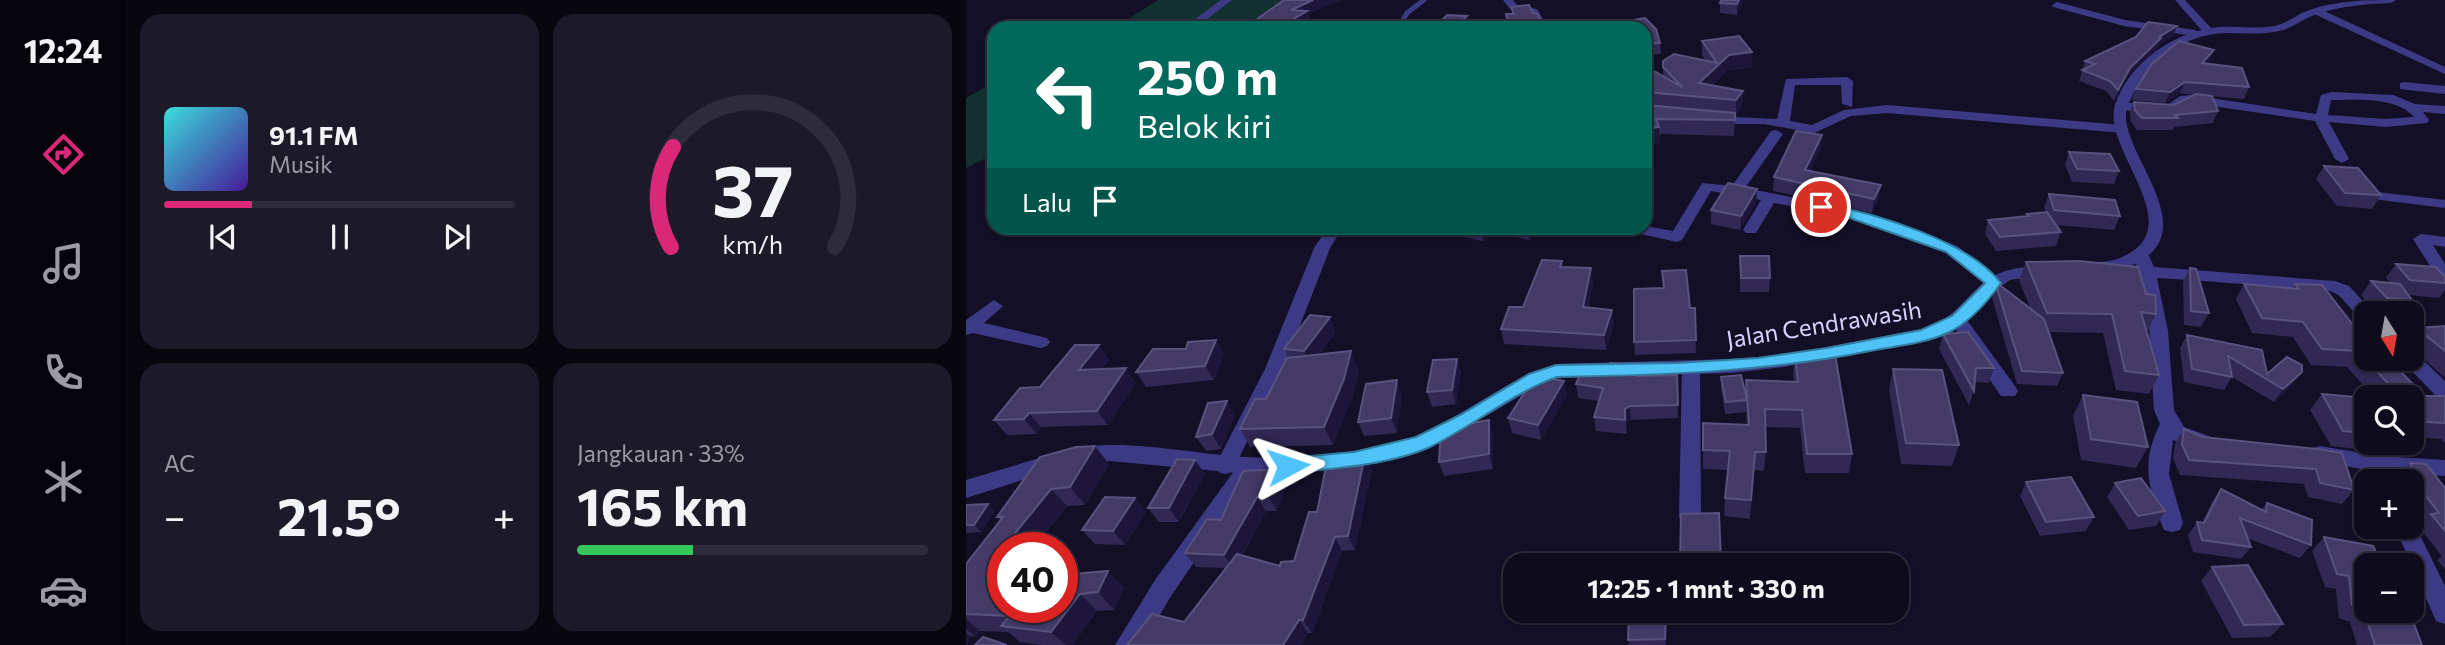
<!DOCTYPE html>
<html lang="id">
<head>
<meta charset="utf-8">
<style>
	:root { --surface:#0e0b1c; --page:#1c1929; --text:#f1f3f6; --muted:#9b9ba3; --line:#2e2b3b; --accent:#db2777 }
	body { margin:0; font-family:Commissioner,sans-serif; background:var(--page); color:var(--text); height:100vh; display:flex; flex-direction:column; font-size:26px; white-space:nowrap }
	* { box-sizing:border-box; margin:0 }
	p { font-size:23px; color:var(--muted) }
	.icon { flex:none; width:38px; height:38px; fill:none; stroke:currentColor; stroke-width:2; stroke-linecap:round; stroke-linejoin:round }
	.map { position:relative; flex:1; overflow:hidden }
	.sheet { display:flex; flex-direction:column; gap:14px; padding:14px; background:#08060f; width:840px }
	.sheet>* { flex:none }
	.banner { position:absolute; left:21px; top:21px; width:665px; height:214px; border-radius:21px; box-shadow:0 2px 5px #0004,0 0 0 2px var(--line); background:#00695c; color:#fff; overflow:hidden }
	.needle { width:46px; rotate:169deg }
	.buttons { position:absolute; left:1388px; top:301px; display:grid; gap:14px }
	.buttons a { display:grid; place-items:center; width:70px; height:70px; border-radius:14px; background:var(--surface); box-shadow:0 2px 5px #0004,0 0 0 2px var(--line); font-size:35px }
	.speed { position:absolute; left:21px; top:532px; display:flex; gap:14px; font-size:35px; font-weight:700; text-align:center }
	.speed>* { display:grid; place-content:center; width:91px; height:91px; border-radius:50%; background:var(--surface); box-shadow:0 2px 5px #0004,0 0 0 2px var(--line); line-height:1 }
	.speed .limit { border:10px solid #d22; background:#fff; color:#111 }
	.pin { position:absolute; display:grid; place-items:center; width:60px; height:60px; color:#fff; margin:-30px; border:4px solid #fff; border-radius:50%; box-shadow:0 2px 7px #0007 }
	.me { position:absolute; width:77px; margin:-38px; rotate:85deg; stroke-linejoin:round; filter:drop-shadow(0 0 5px #0008) }
	.turn { display:flex; align-items:center; gap:24px; height:147px; padding:0 35px; font-size:32px }
	.turn .icon { width:91px; height:91px; stroke-width:2.5 }
	.turn b { display:block; font-size:49px; line-height:60px }
	.then { display:flex; align-items:center; height:66px; padding:0 35px; background:#0003; gap:14px; font-size:26px }
	.big { font-size:52px; font-weight:700; line-height:1.1 }
	.sheet .tile { flex:1; display:flex; flex-direction:column; justify-content:center; gap:10px; min-width:0; padding:0 24px; border-radius:21px; background:var(--page) }
	.sheet .dial { align-items:center; gap:0 }
	.dial svg { height:182px; overflow:visible; fill:none; stroke:var(--line); stroke-width:7; stroke-linecap:round; text-anchor:middle }
	.dial text { fill:var(--text); stroke:none }
	.song { display:flex; align-items:center; gap:21px }
	.cover { width:84px; height:84px; border-radius:10px; background:linear-gradient(135deg,hsl(180 70% 55%),hsl(260 70% 35%)) }
	.played { height:7px; border-radius:4px; background:linear-gradient(90deg,var(--accent) 25%,var(--line) 25%) }
	.keys { display:flex; justify-content:space-around; direction:ltr }
	.heat { display:flex; justify-content:space-between; align-items:center; font-size:38px; direction:ltr }
	.charge { height:10px; border-radius:5px; background:linear-gradient(90deg,#34c759 33%,var(--line) 0) }
	.sheet .tiles { flex:1; display:grid; gap:14px; grid-template-columns:repeat(2,1fr) }
	.trip { position:absolute; left:537px; top:553px; width:406px; height:70px; border-radius:21px; background:var(--surface); box-shadow:0 2px 5px #0004,0 0 0 2px var(--line); font-weight:700; line-height:70px; text-align:center }
	main { display:flex; flex:1; min-height:0 }
	.menu { display:flex; flex-direction:column; width:126px; justify-content:space-around; align-items:center; background:#06040b; color:var(--muted) }
	.menu .icon { width:49px; height:49px }
	.menu .current { color:var(--accent) }
	.menu b { font-size:32px; color:var(--text) }
	.map>svg:first-child { display:block }
	.green { fill:#12302f }
	.lines { fill:none; stroke-linecap:round; stroke-linejoin:round }
	.service { stroke:#3d3a85; stroke-width:5 }
	.minor { fill:#3d3a85; fill-rule:evenodd }
	.tertiary { fill:#3d3a85; fill-rule:evenodd }
	.wall { fill:#312854 }
	.shaded-wall { fill:#1d163a }
	.building { fill:#433a66; stroke:#5a527e; stroke-width:2 }
	.route { fill:#4fc3f7; stroke:#337fa1; stroke-width:2 }
	.labels { text-anchor:middle; stroke-width:7; stroke-linejoin:round; paint-order:stroke }
	.street-label { font-size:24px; fill:#d9d4ff; stroke:#130f26 }
</style>
</head>
<body>
<main>
<nav class="menu">
<b>12:24</b>
<svg class="icon current" aria-label="directions" viewBox="0 0 24 24"><path d="M12 3l9 9-9 9-9-9zM9 14v-3h6M13 9l2 2-2 2"/></svg>
<svg class="icon" aria-label="music" viewBox="0 0 24 24"><path d="M9 18V5l10-2v13"/><circle cx="6" cy="18" r="3"/><circle cx="16" cy="16" r="3"/></svg>
<svg class="icon" aria-label="phone" viewBox="0 0 24 24"><path d="M5 4h4l2 5-3 2q2 4 5 5l2-3 5 2v4C11 20 4 13 5 4z"/></svg>
<svg class="icon" aria-label="climate" viewBox="0 0 24 24"><path d="M12 3v18M4 7l16 10M4 17L20 7"/></svg>
<svg class="icon" aria-label="car" viewBox="0 0 24 24"><path d="M5 17H2v-5l4-1 3-4h7l3 4 3 1v5h-3M9 17h6M6 11h13"/><circle cx="7" cy="17" r="2"/><circle cx="17" cy="17" r="2"/></svg>
</nav>
<section class="sheet">
<div class="tiles">
<div class="tile">
<div class="song"><i class="cover"></i><div><b>91.1 FM</b><p>Musik</p></div></div>
<div class="played"></div>
<div class="keys"><svg class="icon" aria-label="previous" viewBox="0 0 24 24"><path d="M18 5L8 12l10 7zM5 5v14"/></svg><svg class="icon" aria-label="pause" viewBox="0 0 24 24"><path d="M8 5v14M16 5v14"/></svg><svg class="icon" aria-label="next" viewBox="0 0 24 24"><path d="M6 5l10 7-10 7zM19 5v14"/></svg></div>
</div>
<div class="tile dial"><svg viewBox="0 0 100 80">
<path d="M14 69A42 42 0 1 1 86 69"/>
<path d="M14 69A42 42 0 0 1 15 25" stroke="#db2777"/>
<text x="50" y="56" font-size="32" font-weight="700">37</text>
<text x="50" y="72" font-size="11">km/h</text>
</svg></div>
<div class="tile"><p>AC</p>
<div class="heat"><a>−</a><b class="big">21.5°</b><a>+</a></div>
</div>
<div class="tile"><p>Jangkauan · 33%</p><b class="big">165 km</b><div class="charge"></div></div>
</div>
</section>
<div class="map">
<svg width="1479" height="645" viewBox="0 0 1479 645">
	<rect width="100%" height="100%" fill="#130f26"/>
	<path class="green" d="M192,0H329L268,28H148Z
		M28,82V154L0,168V98Z"/>
	<g class="lines">
		<path class="service" d="M412,28L433,22
			M432,28L441,13L458,0"/>
		<path class="minor" d="M255,0H266L229,28H217Z
			M537,0H547L551,5L571,9L582,28H572L563,13L544,9Z
			M1209,0H1219L1246,29V33H1238Z
			M1091,2L1159,20L1229,30L1234,33L1229,36L1158,26L1087,7L1086,5Z
			M1346,9H1354L1479,67V74L1346,13Z
			M881,77L887,81L886,107L876,104L875,85H829L824,121L846,125L878,110L921,105L1157,125L1163,129L1157,133L921,113L885,116L848,133L798,124H746L740,120L746,116L811,119L820,79Z
			M1438,82L1479,86V94L1434,89V83Z
			M1366,92L1427,95L1449,104L1479,106V114L1457,112L1463,120L1461,123L1420,127L1363,122L1383,159L1376,163L1369,159L1349,121L1225,103L1203,114L1154,110L1148,106L1154,102L1200,106L1214,96L1225,95L1350,114L1355,95ZM1365,100C1391,100 1430,96 1448,117L1420,119L1362,115Z
			M810,130L817,134L779,188L881,208L946,229L991,246L1034,279L1036,283L1034,287H1022L979,252L936,235L878,216L808,203L790,233H780L777,230L795,200L745,191L716,240L711,242L661,231L658,228L679,226L707,231L736,183L766,186L805,131Z
			M1412,192L1479,200V208L1407,199L1405,196Z
			M362,228H377L365,246L317,369L266,472L259,474L252,472L249,466L299,369L349,246Z
			M1455,234L1479,237V247L1467,245L1479,264V281L1473,280L1447,239Z
			M1175,249L1181,251L1188,267L1369,281L1383,286L1408,313H1400V320C1384,315 1379,294 1363,291C1351,288 1337,292 1325,290C1281,283 1236,281 1191,278L1202,331L1208,410L1218,427L1243,436L1246,442L1243,448L1228,449L1207,440L1203,474L1217,523L1214,530L1206,532L1198,530L1195,523C1182,484 1175,462 1194,424L1188,410L1182,312L1167,254Z
			M28,300L37,306L18,323L81,338L84,342L81,346L75,348L7,333L0,335V320Z
			M992,314L998,316L1049,386L1052,391L1049,396H1035L983,320Z
			M1446,353L1451,354L1479,381V400L1472,398L1439,364L1436,359H1446Z
			M725,361L732,363L734,368L735,517L732,524L724,526L716,524L713,517L716,368L718,363Z
			M1354,446L1414,456L1479,460V476L1428,473L1432,481H1410L1406,471L1347,460L1344,454L1347,448Z
			M283,458L290,460L293,466L290,472L205,596L176,645H149L189,580L276,460Z
			M1446,519L1479,586V624L1470,621L1429,527H1446Z"/>
		<path class="tertiary" d="M1430,0L1425,3C1399,4 1371,6 1346,16C1335,20 1325,29 1313,31C1295,35 1277,33 1260,33C1220,34 1185,59 1167,94C1163,102 1159,111 1160,120C1165,164 1237,234 1166,265C1153,270 1134,275 1119,272L1117,268L1119,264C1131,261 1144,263 1156,257C1226,226 1135,150 1149,105C1163,62 1210,30 1254,27C1273,26 1294,30 1312,25C1323,22 1331,14 1341,11C1370,0 1399,0 1430,0Z
			M1079,265L1087,270L1085,274L1044,280L1034,287L998,324L981,334L818,367L765,373L591,378L576,383L481,439L431,458L388,467L283,474L144,461L114,464L107,462L104,456L107,450C150,436 233,455 281,457C315,459 353,455 387,451C414,448 444,440 468,428C509,407 545,378 590,364L765,359L818,355L956,329C992,320 1001,290 1030,275C1044,267 1064,267 1079,265Z
			M87,454L94,456L97,462L94,468L0,498V480Z"/>
	</g>
	<path class="wall" d="M318,0H374L342,14L345,22L335,28H285L284,24Z
		M777,0L771,15L754,13V3Z
		M679,18L690,29L694,43L695,54L679,55V28H667V20Z
		M1211,26L1207,36L1193,45L1192,48L1160,78L1148,101L1140,91L1113,81L1119,61Z
		M736,41L786,52V67L762,70L746,85L777,91L776,106L770,115H769L768,136L694,134V143L679,145V88L681,87L680,80L679,66L697,76V61H739L736,55Z
		M1248,50L1243,61L1240,64L1283,87L1278,99L1243,96L1252,111L1247,123L1208,127L1207,130H1171L1165,122L1164,113L1168,102L1208,105L1229,95L1214,93L1199,103L1165,100L1170,89Z
		M855,148L844,171L913,198L906,213L807,191L808,177Z
		M1103,152L1153,171L1148,184L1106,182L1099,165Z
		M1358,166L1415,195L1406,209L1371,206L1350,179Z
		M791,189L790,203L774,230L745,224V210Z
		M1083,194L1154,216L1148,230L1090,225L1095,232L1090,246L1030,251L1019,234L1022,220L1060,216L1061,214L1080,213L1078,207Z
		M491,228H576L563,240L526,231L517,241L493,236Z
		M774,256L804,278L803,292H774Z
		M596,261L597,267L627,282L622,308L646,310L648,324L640,350L538,344L535,329L557,307Z
		M1060,262L1180,294L1190,314L1181,332L1193,375L1183,394L1150,390L1137,333L1082,332L1097,373L1091,386L1051,384L1026,298L1030,285L1065,310L1053,280Z
		M1430,264L1479,277V290L1473,298L1442,295L1446,300L1436,313L1410,312L1395,295L1405,281L1424,283L1420,278Z
		M1224,268L1243,313L1235,327L1218,325L1217,282Z
		M1278,284L1326,289L1329,284L1391,330L1424,360L1458,396H1479V443L1475,439L1446,437L1447,438L1446,440V397H1408L1381,367L1345,365L1327,337L1286,333L1270,299Z
		M724,308H729L730,353L669,355L668,342Z
		M1479,326V378L1446,348V335L1451,328Z
		M370,332L353,355L393,370L386,398L367,445L284,447L274,429L300,399L322,358L318,349Z
		M977,334L1028,368L1023,383L1009,382L1008,391L1003,405L973,349Z
		M1221,335L1301,374L1326,386L1308,402L1266,377L1258,390L1218,382L1214,348Z
		M250,340L258,354L248,380L180,387L170,372L220,349Z
		M133,345L143,360L135,369L170,383L142,425L75,427L71,434L41,435L28,420Z
		M829,355L886,454L883,473H839L834,428L799,427L800,452L798,471L788,470L784,519L758,516L759,498L762,470L737,469V423L781,425L780,412L759,414L755,389V377L779,395L780,380L828,381L827,373Z
		M491,359L495,373L490,404L466,407L461,392Z
		M674,364L675,376L711,375L712,418L665,420L660,423L661,434L630,431L628,417L633,401L612,398L610,384L643,368Z
		M927,369L993,445L986,466L935,464L923,390Z
		M598,381L601,395L575,440L546,433L542,418Z
		M1356,394L1400,398V443H1443L1433,454L1365,446L1344,410Z
		M436,395L431,433L398,436L392,422Z
		M1117,395L1182,447L1170,468L1115,460L1107,416Z
		M269,415L255,449L240,451L230,437Z
		M1218,429L1237,437L1351,449L1388,490L1376,504L1342,497L1338,484L1214,475L1207,458L1209,444Z
		M527,435V469L478,476L473,462Z
		M110,447L143,464L119,505L101,506L72,543L77,548H37V607L142,571L158,588L148,610L131,611L106,645H76L54,642L42,632L14,631L10,637L4,636L0,645V564L35,521L31,517Z
		M1444,463L1479,488V569L1471,560L1476,556L1452,526L1457,522L1446,506V481H1431L1433,479L1432,476Z
		M406,470L389,550L376,551L346,633H342L335,645H161L218,622L260,568L230,567L219,553L255,520L277,471L321,483L311,511H300L276,556L314,566L328,561L351,512Z
		M239,474L213,522H193L182,508Z
		M1060,482L1128,517L1120,531L1074,536L1054,496Z
		M1149,483L1199,511L1190,526L1163,530L1141,497Z
		M1255,489L1295,510L1301,503L1345,545L1334,558L1281,538L1285,547L1275,559L1227,552L1222,535L1231,522L1236,523L1246,502Z
		M169,498L180,512L159,545L129,544L116,530Z
		M22,504L29,511L15,532L0,533V505Z
		M753,513L755,565H715V514Z
		M1358,537L1400,565L1456,645H1391L1384,622L1373,618L1370,589L1359,587L1346,551Z
		M1246,567L1317,624L1304,637L1266,638L1235,581Z
		M663,611H701L700,645H663Z"/>
	<path class="shaded-wall" d="M347,0H374L342,14L345,22L335,28H312L325,10Z
		M773,0H777L771,15V4Z
		M501,16L503,28H489Z
		M574,20L575,28H565Z
		M1211,26L1207,36L1193,45L1192,48L1160,78L1148,101L1152,90L1164,68L1193,37Z
		M1248,50L1243,61L1231,74L1236,63Z
		M786,52V67L762,70L735,97L733,83L763,55Z
		M1219,82L1214,93L1199,103L1204,92Z
		M777,91L776,106L770,115V100Z
		M693,127L694,143L679,145V129Z
		M856,135L855,148L838,183L839,170Z
		M915,185L913,198L906,213L908,199Z
		M791,189L790,203L774,230L775,216Z
		M514,228H525L526,231L517,241Z
		M561,228H576L563,240Z
		M625,268L627,282L619,322L617,307Z
		M646,310L648,324L640,350L638,335Z
		M364,317L370,332L344,366L338,351Z
		M250,340L258,354L248,380L239,366Z
		M133,345L143,360L124,384L113,370Z
		M385,351L393,370L386,398L367,445L358,427Z
		M491,359L495,373L490,404L486,390Z
		M674,364L676,378L671,376Z
		M160,368L170,383L142,425L131,411Z
		M1336,372L1326,386L1308,402L1317,389Z
		M431,380L436,395L431,433L425,418Z
		M598,381L601,395L575,440L572,425Z
		M261,401L269,415L255,449L246,434Z
		M664,406L665,420L660,423L661,434L659,409Z
		M63,413L75,427L71,434L58,419Z
		M523,420L527,435V469L523,454Z
		M129,446L143,464L119,505L104,487Z
		M399,455L406,470L389,550L382,536Z
		M229,460L239,474L213,522L203,508Z
		M313,469L321,483L311,511L302,496Z
		M85,489L101,506L72,543L77,548H57L46,537Z
		M291,497L300,511L268,569L258,555Z
		M169,498L180,512L159,545L147,531Z
		M22,504L29,511L15,532L8,525Z
		M369,537L376,551L346,633L337,620Z
		M142,571L158,588L148,610L132,592Z
		M37,577V596L28,588Z
		M114,594L131,611L106,645H100L85,632Z
		M700,611H701L700,645L699,639Z
		M0,619L14,631L10,637L0,629Z
		M333,620L342,633L335,645H317Z
		M0,633L4,636L2,645H0Z"/>
	<path class="building" d="M318,0H347L325,10L341,11L312,28L284,24Z
		M755,0H773L771,4L754,3Z
		M563,5L567,13L572,14L574,20L565,28H543L540,14H548L545,7Z
		M481,15L501,16L489,28H468Z
		M679,18L690,29L694,43L679,44V28H669L667,20Z
		M1182,22L1211,26L1193,37L1195,38L1164,68L1152,90L1144,81L1116,70L1129,64L1119,61L1170,37Z
		M773,36L786,52L763,55L733,83L777,91L770,100L679,92V88L684,85L679,66L716,87L697,67V61L708,54L751,63L736,41Z
		M1213,41L1248,50L1236,63L1276,68L1283,87L1219,82L1204,92L1170,89L1186,64Z
		M1230,94L1246,96L1252,111L1209,115L1212,118H1176L1169,110L1168,102L1208,105Z
		M679,105L769,113V120L690,119L693,127L679,129Z
		M830,131L856,135L839,170L915,185L908,199L808,177Z
		M1103,152L1144,154L1153,171L1111,169Z
		M1358,166L1392,168L1415,195L1379,193Z
		M762,183L791,189L775,216L745,210Z
		M1083,194L1149,200L1154,216L1088,210Z
		M1081,212L1095,232L1034,237L1022,220L1063,216L1061,214Z
		M774,256H803L804,278H775Z
		M576,260L596,261L594,267L625,268L617,307L646,310L638,335L535,329L543,307H557Z
		M1113,261L1172,267L1180,294L1189,295L1190,314L1175,312L1193,375L1159,371L1146,314L1081,313L1060,262Z
		M1430,264L1470,267L1479,277V283L1444,280Z
		M1224,268L1230,269L1243,313L1225,311Z
		M720,270L724,308H729L730,340L668,342V289L698,288L696,271Z
		M1405,281L1434,284L1446,300L1421,298Z
		M1031,283L1078,319L1097,373L1056,371L1030,285Z
		M1278,284L1333,289L1329,284L1356,285L1391,330L1400,329V359H1423L1458,396H1479V423L1446,421V397H1434L1393,351L1356,349L1337,322L1296,318Z
		M344,315L364,317L338,351L318,349Z
		M1479,326V351L1451,328Z
		M1002,332L1028,368H1010L1008,391L977,334Z
		M1221,335L1296,350L1301,374L1321,357L1336,365V372L1317,389L1262,356L1266,377L1226,369Z
		M250,340L239,366L170,372L187,349H220L222,342Z
		M109,345H133L113,370L160,368L131,411L63,413L58,419L28,420L54,388L74,387Z
		M385,351L378,379L358,427L274,429L289,399H300L321,358Z
		M869,354L886,454H841L836,410L799,409L800,452H789L785,500L759,498L764,451L737,450V423L783,425L780,380L832,382L829,355Z
		M491,359L486,390L461,392L467,360Z
		M644,363L674,364L671,376L711,375L712,405L664,406L659,409V420L628,417L637,388L610,384L618,364L643,368Z
		M927,369L976,370L993,445L940,443Z
		M570,375L598,381L572,425L542,418Z
		M775,375L781,400L760,402L755,377Z
		M431,380L425,418L392,422L400,384Z
		M1356,394L1400,398V433L1377,431Z
		M1117,395L1171,402L1182,447L1125,439Z
		M261,401L246,434L230,437L242,403Z
		M523,420V454L473,462L475,429Z
		M1218,429L1237,437L1351,449L1376,453L1388,490L1354,483L1350,469L1223,460L1216,444Z
		M129,446L104,487L85,489L46,537H66L59,548H37V577L28,588L37,589V607H96V575L142,571L132,592L114,594L85,632L35,626L44,616L0,614V564L37,517H31L74,457L110,447Z
		M399,455L382,536L369,537L337,620H333L317,645H161L186,614L218,622L271,554L314,566L315,562L328,561L343,512H351L361,461Z
		M211,459L229,460L203,508H182Z
		M1444,463L1460,464L1479,488V531L1465,514L1473,513L1441,471L1446,469Z
		M313,469L302,496L291,497L258,555L219,553L241,519L255,520L277,471Z
		M1105,477L1128,517L1080,522L1060,482Z
		M1175,478L1199,511L1172,516L1149,483Z
		M1255,489L1300,512L1301,503L1346,520L1345,545L1274,518L1285,547L1236,540L1231,522L1238,523Z
		M139,497L169,498L147,531L116,530Z
		M22,504L8,525H0V505Z
		M753,513L755,562L714,563L715,514Z
		M1358,537L1407,546L1416,565H1400V611H1443L1456,645H1409L1397,609L1386,605L1383,576L1371,574Z
		M1282,565L1317,624L1278,625L1246,567Z
		M663,611H700L699,639L662,640Z
		M17,637L41,645H9Z"/>
	<path class="route" d="M855,203C907,213 1002,240 1035,283C1022,301 1002,324 981,333C958,344 929,346 904,351C800,372 697,375 591,377C546,393 507,426 464,447C424,465 365,469 322,473L315,471L312,466L315,460L322,458L388,452L450,437L494,415L563,374L590,365L712,363L792,358L861,348L955,330L986,316L1019,283L980,252L878,216L850,210V204Z"/>
	<g class="labels">
		<g class="street-label">
			<text transform="translate(858 325) rotate(-9)" y="8">Jalan Cendrawasih</text>
		</g>
	</g>
</svg>
<div class="buttons">
<a><svg class="needle" viewBox="-14 -14 28 28"><path d="M0-13l5 13h-10z" fill="#e53935"/><path d="M0 13l5-13h-10z" fill="#9b9ba3"/></svg></a>
<a><svg class="icon" aria-label="search" viewBox="0 0 24 24"><circle cx="10" cy="10" r="6"/><path d="M15 15l6 6"/></svg></a>
<a>+</a>
<a>−</a>
</div>
<div class="speed"><div class="limit">40</div></div>
<div class="pin" style="left:855px;top:207px;background:#d93025"><svg class="icon" aria-label="arrive" viewBox="0 0 24 24"><path d="M6 21V4h12l-3 4 3 4H6"/></svg></div>
<svg class="me" style="left:322px;top:466px" viewBox="-20 -20 40 40"><path d="M0-17L14 15 0 8-14 15z" fill="#4fc3f7" stroke="#fff" stroke-width="4"/></svg>
<div class="trip">12:25 · 1 mnt · 330 m</div>
<div class="banner">
<div class="turn"><svg class="icon" aria-label="left" viewBox="0 0 24 24"><path d="M17 20v-9H6M10 6l-5 5 5 5"/></svg><div><b>250 m</b>Belok kiri</div></div>
<div class="then">Lalu<svg class="icon" aria-label="arrive" viewBox="0 0 24 24"><path d="M6 21V4h12l-3 4 3 4H6"/></svg></div>
</div>
</div>
</main>
</body>
</html>
